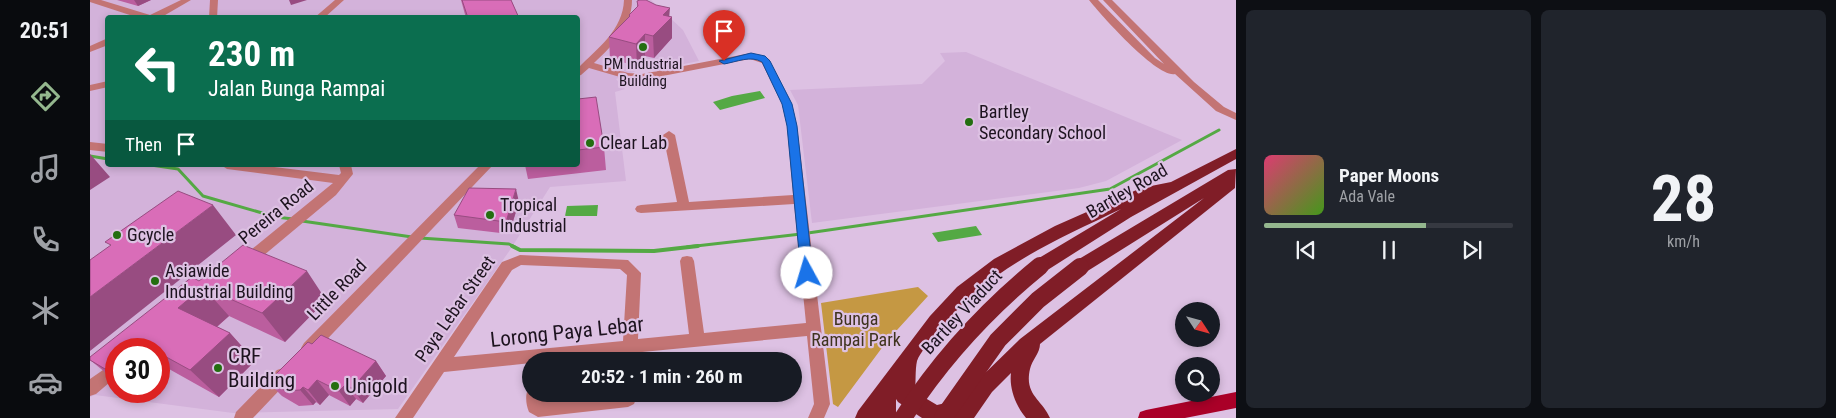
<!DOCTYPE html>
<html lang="en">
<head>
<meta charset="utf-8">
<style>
	:root { --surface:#171b24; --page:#20242c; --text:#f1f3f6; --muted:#9ea1a6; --line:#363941; --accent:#94b78e }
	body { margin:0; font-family:"Roboto Condensed",sans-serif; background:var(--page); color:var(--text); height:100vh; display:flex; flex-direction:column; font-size:19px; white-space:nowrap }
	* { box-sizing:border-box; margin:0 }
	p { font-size:16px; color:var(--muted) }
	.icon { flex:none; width:28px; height:28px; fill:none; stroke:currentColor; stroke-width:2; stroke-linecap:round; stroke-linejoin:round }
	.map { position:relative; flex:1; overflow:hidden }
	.side { display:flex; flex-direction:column; gap:10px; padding:10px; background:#0d0f14; width:600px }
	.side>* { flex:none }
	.guide { position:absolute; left:15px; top:15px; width:475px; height:152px; border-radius:5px; box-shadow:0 2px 8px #0003; background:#0b6e4f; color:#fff; overflow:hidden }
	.needle { width:32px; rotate:126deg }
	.controls { position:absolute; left:1085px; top:302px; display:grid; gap:10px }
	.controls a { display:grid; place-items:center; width:45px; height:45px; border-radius:50%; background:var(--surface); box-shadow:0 2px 8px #0003; font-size:25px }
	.speed { position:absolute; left:15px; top:338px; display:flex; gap:10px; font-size:25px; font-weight:700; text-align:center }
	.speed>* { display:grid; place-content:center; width:65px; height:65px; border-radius:50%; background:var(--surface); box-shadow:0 2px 8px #0003; line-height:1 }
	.speed .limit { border:8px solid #d22; background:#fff; color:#111 }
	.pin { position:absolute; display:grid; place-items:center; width:42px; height:42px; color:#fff; margin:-51px -21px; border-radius:50% 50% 50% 0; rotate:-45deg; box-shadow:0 0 5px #0007 }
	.pin .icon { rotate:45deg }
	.me { position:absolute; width:55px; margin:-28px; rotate:354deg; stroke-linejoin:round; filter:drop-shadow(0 0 4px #0008) }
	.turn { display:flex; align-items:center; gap:18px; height:105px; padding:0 20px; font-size:22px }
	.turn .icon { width:65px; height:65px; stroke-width:2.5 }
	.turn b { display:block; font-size:35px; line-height:42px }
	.then { display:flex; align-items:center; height:48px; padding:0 20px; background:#0003; gap:10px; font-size:19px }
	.side .tile { flex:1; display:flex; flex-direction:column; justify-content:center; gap:8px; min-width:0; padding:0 18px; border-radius:8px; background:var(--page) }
	.side .dial { align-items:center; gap:0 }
	.dial b { font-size:65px; line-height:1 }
	.song { display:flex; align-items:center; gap:15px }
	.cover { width:60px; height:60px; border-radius:8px; background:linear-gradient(135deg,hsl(340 70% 55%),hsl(100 70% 35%)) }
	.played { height:5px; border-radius:2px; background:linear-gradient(90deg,var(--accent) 65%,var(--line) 65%) }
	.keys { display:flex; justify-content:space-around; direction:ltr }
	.side .tiles { flex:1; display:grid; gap:10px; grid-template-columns:repeat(2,1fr) }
	.trip { position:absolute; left:432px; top:352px; width:280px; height:50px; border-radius:25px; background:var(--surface); box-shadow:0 2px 8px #0003; font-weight:700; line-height:50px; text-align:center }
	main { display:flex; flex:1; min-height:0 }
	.dock { display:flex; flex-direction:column; width:90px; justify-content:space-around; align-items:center; background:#090b0e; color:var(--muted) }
	.dock .icon { width:35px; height:35px }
	.dock .on { color:var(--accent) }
	.dock b { font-size:22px; color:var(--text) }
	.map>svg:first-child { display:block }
	.built { fill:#d3b2da; fill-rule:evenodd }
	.green { fill:#c59843 }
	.water { fill:#54a944 }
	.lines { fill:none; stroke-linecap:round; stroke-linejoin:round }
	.stream-far1 { stroke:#54a944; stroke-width:3 }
	.stream { stroke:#54a944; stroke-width:4 }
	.minor { fill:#c37474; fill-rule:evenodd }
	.major { fill:#aa0028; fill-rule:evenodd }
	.highway { fill:#801d27; fill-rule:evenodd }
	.highway-bridge { stroke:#801d27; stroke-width:18 }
	.wall { fill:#bb5e9e }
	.shaded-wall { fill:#984c81 }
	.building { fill:#d96db8; stroke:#984c81 }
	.route { fill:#1a73e8; stroke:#114b97 }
	.poi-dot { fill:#236e10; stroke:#ddc1e3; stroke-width:2 }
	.labels { text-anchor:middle; stroke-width:4.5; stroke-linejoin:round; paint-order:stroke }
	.far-poi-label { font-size:15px; fill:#1d131f; stroke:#ddc1e3 }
	.poi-label { font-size:18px; fill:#1d131f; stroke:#ddc1e3; text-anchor:start }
	.street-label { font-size:18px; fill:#1d131f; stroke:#ddc1e3 }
	.park-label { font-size:18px; fill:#3f331e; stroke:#ddc1e3 }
	.near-street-label { font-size:21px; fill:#1d131f; stroke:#ddc1e3 }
	.near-poi-label { font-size:21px; fill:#1d131f; stroke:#ddc1e3; text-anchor:start }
</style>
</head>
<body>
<main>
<nav class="dock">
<b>20:51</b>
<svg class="icon on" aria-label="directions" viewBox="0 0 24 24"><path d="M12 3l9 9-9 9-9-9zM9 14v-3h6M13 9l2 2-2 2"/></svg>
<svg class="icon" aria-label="music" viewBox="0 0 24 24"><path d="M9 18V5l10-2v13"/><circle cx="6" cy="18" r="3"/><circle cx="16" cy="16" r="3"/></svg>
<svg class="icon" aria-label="phone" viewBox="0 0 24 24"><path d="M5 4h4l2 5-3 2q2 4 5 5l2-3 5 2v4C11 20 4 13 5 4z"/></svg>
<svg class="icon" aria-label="climate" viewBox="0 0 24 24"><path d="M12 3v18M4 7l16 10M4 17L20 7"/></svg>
<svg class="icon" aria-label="car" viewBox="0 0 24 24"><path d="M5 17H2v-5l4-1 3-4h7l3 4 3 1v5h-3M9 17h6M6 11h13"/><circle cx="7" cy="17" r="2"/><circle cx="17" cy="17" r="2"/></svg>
</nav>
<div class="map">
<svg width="1146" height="418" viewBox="0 0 1146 418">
	<rect width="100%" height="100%" fill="#ddc1e3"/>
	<path class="built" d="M0,0H561L593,30L609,61L559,71H546L526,79L535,89L525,92L536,181L460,187L420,250L308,409L143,413L5,395L0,397ZM18,18H488V165H18ZM26,349H69V391H26Z
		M876,52L1092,140L1016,181L989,188L722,223L708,105L700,90L832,84L855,61L850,53Z"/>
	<path class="green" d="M828,287L838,296L797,341L748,407L743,404L731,303Z"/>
	<path class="water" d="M670,91L675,98L630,110L623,102L642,96Z
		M508,205L507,216H475L477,206Z
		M886,226L892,235L848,242L842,233Z"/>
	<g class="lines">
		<path class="stream-far1" d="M0,156L18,159
			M61,165L88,169L113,196L186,217L203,219
			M212,221L322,237
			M718,233L1020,189L1129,130
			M330,238L419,244L425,247
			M597,247L711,234"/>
		<path class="stream" d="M422,246L430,250L564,251L608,246"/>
		<path class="minor" d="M0,0H11L60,15L91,0H101L70,18H49L0,2Z
			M120,0H128L127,18H119Z
			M245,0H254L234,18H224Z
			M534,0H542C542,27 522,46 504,63L538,73L552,74L661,53L679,59L702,104L707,126L740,404L734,418H718L724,404L717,336L459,361H441V363L354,372L323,418H305L412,262L430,255L538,260L551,273L548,339L599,334L590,261L592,257L597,256L602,257L604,261L614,333L716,323L704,204L551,213L547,212L545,209L547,206L551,205L587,202L573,135L579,131L585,135L599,202L703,195L697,126L692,104L672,63L660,59L552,80L537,79L499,68L491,75L488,76V68C507,49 533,30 534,0ZM431,265L530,269L537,275L533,341L364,357L422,270Z
			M999,0H1008L1065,58L1074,64L1013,0H1022L1104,82L1134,107L1146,113V120L1126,111L1085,74C1067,78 1011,15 999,0Z
			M18,38V45L0,52V46Z
			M18,81V87L0,91V85Z
			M0,142L18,144V152L0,150Z
			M131,165H168L249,175L251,173L249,165H261L263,174L246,195L161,266L156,267L151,266L149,262L151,258L243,183L137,169Z
			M390,165H403L224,353L219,355L214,353L211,348L214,343Z
			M26,361V377L6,394L0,396V379Z
			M193,368L199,370L201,375L199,380L163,418H144L146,412L187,370Z
			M441,388V394H452L453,401L517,394H544L546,399L544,404L538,407L448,417L439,412C436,405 435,396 438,389Z"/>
		<path class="major" d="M1146,392V408L1095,418H1048L1050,412L1056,410Z"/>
		<path class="highway" d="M1146,149V159L1041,217L956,271L950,272L944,271L942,266L944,261L1031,209C960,243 897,269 847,333C841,341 830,352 827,361C825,370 826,382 825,392L847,405L864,401L871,403L888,380L930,339L1114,198L996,272L990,273L984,272L982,267L984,262L1138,170L1146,169L1145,188L950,344C950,353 942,360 940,369C934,395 952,399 960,418H936C926,406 919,389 921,373L902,392L884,418H832L808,402L806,399V418H765L768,411L840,316L867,287L904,259L965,226L1051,188L1081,182Z"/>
		<path class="highway-bridge" d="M813,418C851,359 896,310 950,266
			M853,418L908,340L948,300L990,267"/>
	</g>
	<path class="wall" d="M27,0H61L48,6Z
		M371,0H421L429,18H376Z
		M547,1L579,16L582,38L564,58L555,56L547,66L520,59L519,37L539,17V15L547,7Z
		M488,99L514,147L516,170L438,179L435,165H488Z
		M429,202L419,234L368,228L364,215Z
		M109,281L236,300L195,342L139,316L127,327L140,333L165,361L129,397L79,369L69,379V349H26V381L0,360Z
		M222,344L286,361L296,376L273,403L266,399L260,406L239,395L230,405L226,402L223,405L209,406L192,396L178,382Z"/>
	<path class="shaded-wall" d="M44,0H61L48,6Z
		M199,0H217L201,5Z
		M580,8L579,19L582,17V38L564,58L563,36L573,15Z
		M555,34V56L547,66L546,44Z
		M0,154L20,177L0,190Z
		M426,189L429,202L419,234L416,222Z
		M123,205L146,235L0,351V297Z
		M217,271L236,300L195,342L172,313Z
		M113,287L139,316L116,336L88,308Z
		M140,333L165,361L129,397L100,370Z
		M48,342L56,349H40Z
		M26,360V378L15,369Z
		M69,360L79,369L69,379Z
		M286,361L296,376L273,403L262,388Z
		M227,380L239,395L230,405L218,390Z
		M255,385L266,399L260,406L249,391Z
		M213,387L226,402L223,405L210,390Z
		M43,391H55L49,396Z"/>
	<path class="building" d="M372,0H421L429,18H378Z
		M550,0H556L566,5L580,8L573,15L582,17L563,36L555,34L546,44L519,37L540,16L539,15L548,6L547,1Z
		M506,97L514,147L488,150V99Z
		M379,188L426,189L416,222L364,215Z
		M88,191L123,205L0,297V260L21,245L15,242Z
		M153,245L217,271L172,313L113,287L88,308L140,333L100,370L69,353V349H61L48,342L40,349H26V360L15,369L0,360V357L102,277L109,281Z
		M231,335L286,361L262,388L255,385L249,391L227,380L218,390L213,387L210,390L196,391L178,382L218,342L222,344Z"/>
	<path class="route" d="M661,53L675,56L680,61L702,104L707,126L723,273L721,276H713L711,273L697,126L692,104L672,62C661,55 646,62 634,64L629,61Z"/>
	<g class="poi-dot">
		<circle cx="553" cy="47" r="5"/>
		<circle cx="879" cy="122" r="5"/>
		<circle cx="500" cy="143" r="5"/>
		<circle cx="400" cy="215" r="5"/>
		<circle cx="27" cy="235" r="5"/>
		<circle cx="65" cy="281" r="5"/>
		<circle cx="128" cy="368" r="5"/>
		<circle cx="245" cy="386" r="5"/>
	</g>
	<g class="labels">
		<g class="far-poi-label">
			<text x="553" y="69">PM Industrial<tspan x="553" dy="17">Building</tspan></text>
		</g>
		<g class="poi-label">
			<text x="889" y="118">Bartley<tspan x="889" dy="21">Secondary School</tspan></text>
			<text x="510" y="149">Clear Lab</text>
			<text x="410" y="211">Tropical<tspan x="410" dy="21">Industrial</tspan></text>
			<text x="37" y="241">Gcycle</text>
			<text x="75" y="277">Asiawide<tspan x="75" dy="21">Industrial Building</tspan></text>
		</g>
		<g class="street-label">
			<text transform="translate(1037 191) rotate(-30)" y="6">Bartley Road</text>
			<text transform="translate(186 212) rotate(-39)" y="6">Pereira Road</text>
			<text transform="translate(247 290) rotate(-46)" y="6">Little Road</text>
			<text transform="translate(365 309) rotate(-55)" y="6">Paya Lebar Street</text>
			<text transform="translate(872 312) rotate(-47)" y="6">Bartley Viaduct</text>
		</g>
		<g class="park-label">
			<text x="766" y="325">Bunga<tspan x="766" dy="21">Rampai Park</tspan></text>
		</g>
		<g class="near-street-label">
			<text transform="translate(477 332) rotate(-6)" y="7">Lorong Paya Lebar</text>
		</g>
		<g class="near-poi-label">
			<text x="138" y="363">CRF<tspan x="138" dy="24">Building</tspan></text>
			<text x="255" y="393">Unigold</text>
		</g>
	</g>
</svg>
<div class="controls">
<a><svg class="needle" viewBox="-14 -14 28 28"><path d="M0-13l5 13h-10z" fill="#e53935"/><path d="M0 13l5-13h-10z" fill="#9ea1a6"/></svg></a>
<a><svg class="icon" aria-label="search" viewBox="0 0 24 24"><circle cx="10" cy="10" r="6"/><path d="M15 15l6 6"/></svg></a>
</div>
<div class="speed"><div class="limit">30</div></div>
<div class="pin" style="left:634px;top:61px;background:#d93025"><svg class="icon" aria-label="arrive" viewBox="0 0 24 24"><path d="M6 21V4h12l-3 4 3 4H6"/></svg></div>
<svg class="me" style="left:717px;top:273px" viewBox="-20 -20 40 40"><circle r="19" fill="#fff"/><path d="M0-13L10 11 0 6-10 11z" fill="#1a73e8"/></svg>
<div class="trip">20:52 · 1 min · 260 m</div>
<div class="guide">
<div class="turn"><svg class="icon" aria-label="left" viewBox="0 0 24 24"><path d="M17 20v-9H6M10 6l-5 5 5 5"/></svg><div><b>230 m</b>Jalan Bunga Rampai</div></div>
<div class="then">Then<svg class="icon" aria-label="arrive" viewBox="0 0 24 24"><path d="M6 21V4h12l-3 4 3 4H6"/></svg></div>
</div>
</div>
<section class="side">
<div class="tiles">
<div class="tile">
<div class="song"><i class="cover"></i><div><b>Paper Moons</b><p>Ada Vale</p></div></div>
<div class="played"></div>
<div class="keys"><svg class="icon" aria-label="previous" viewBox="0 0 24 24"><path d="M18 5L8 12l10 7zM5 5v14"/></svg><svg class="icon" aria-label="pause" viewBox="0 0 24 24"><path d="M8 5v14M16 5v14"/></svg><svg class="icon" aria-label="next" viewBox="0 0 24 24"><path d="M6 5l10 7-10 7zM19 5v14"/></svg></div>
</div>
<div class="tile dial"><b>28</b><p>km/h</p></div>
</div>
</section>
</main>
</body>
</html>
